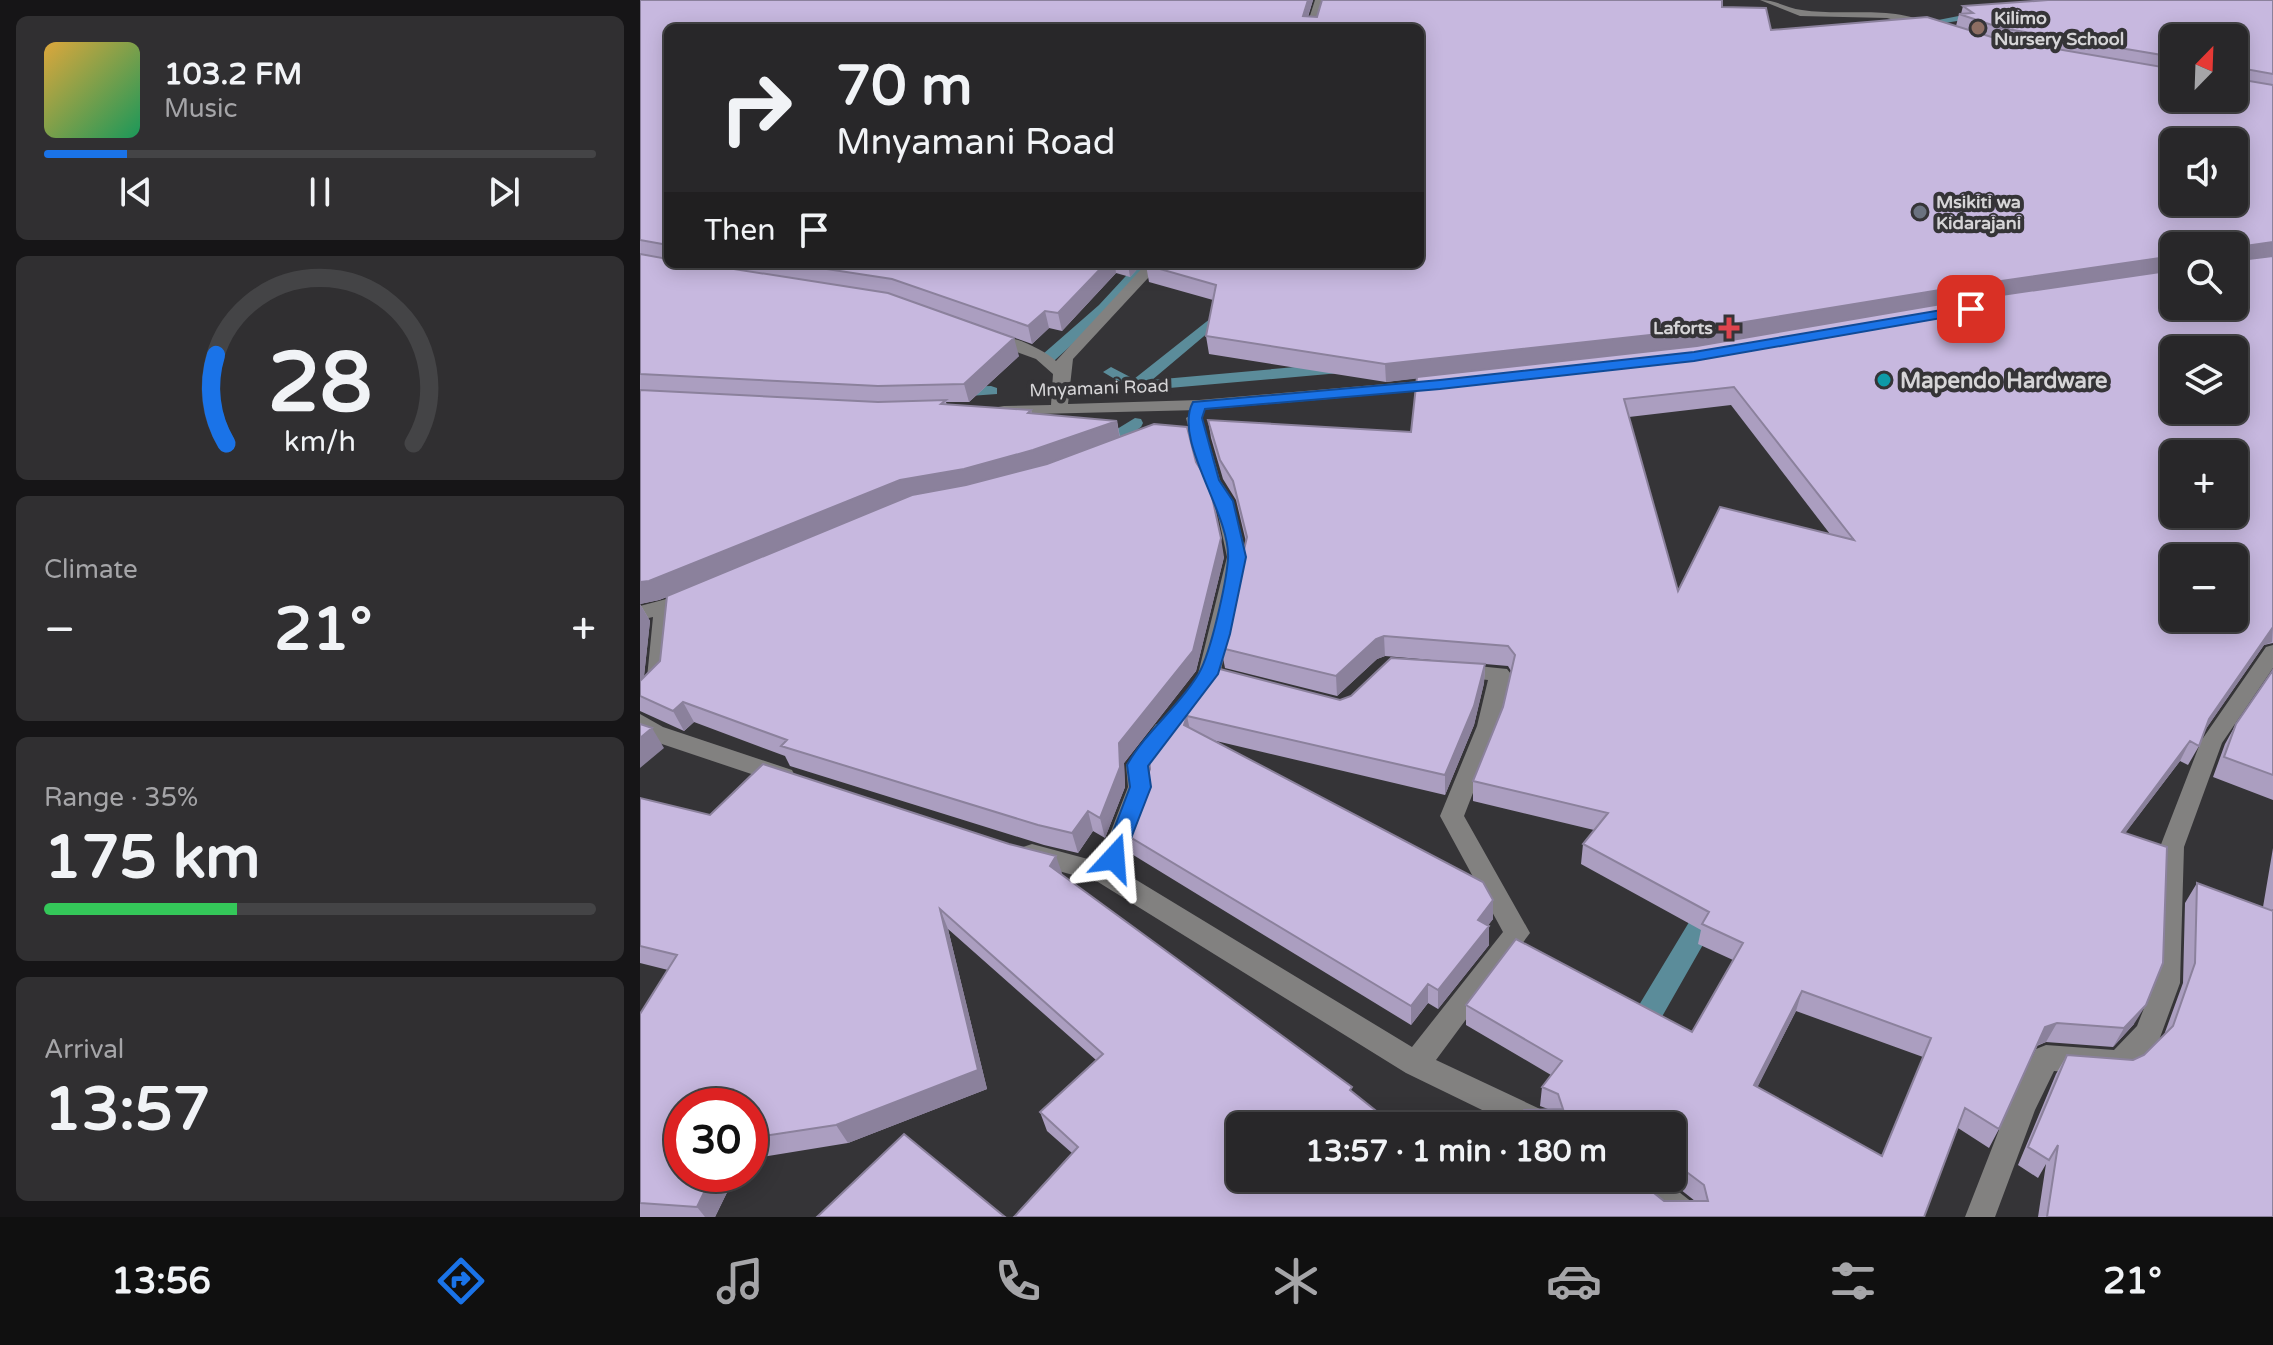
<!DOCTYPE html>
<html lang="en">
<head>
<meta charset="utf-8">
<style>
	:root { --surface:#282729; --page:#302f31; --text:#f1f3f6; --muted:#a5a5a8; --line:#444446; --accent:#1a73e8 }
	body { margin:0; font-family:"Varela Round",sans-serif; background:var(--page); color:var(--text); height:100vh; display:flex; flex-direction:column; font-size:30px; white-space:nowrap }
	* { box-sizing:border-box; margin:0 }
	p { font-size:26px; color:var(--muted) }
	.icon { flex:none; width:44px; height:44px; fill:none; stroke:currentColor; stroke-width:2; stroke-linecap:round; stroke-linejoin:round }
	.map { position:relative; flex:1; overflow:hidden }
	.sheet { display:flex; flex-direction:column; gap:16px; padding:16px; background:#161517; width:640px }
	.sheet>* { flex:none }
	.banner { position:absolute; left:24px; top:24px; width:760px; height:244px; border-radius:12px; box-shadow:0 4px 20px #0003,0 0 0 2px var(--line); background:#282729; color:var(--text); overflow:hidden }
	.needle { width:52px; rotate:23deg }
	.tools { position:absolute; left:1520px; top:24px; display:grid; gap:16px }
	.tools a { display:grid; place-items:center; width:88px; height:88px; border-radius:12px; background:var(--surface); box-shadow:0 4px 20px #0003,0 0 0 2px var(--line); font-size:40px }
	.speed { position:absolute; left:24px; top:1088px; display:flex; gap:16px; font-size:40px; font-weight:700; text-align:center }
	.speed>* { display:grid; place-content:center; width:104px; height:104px; border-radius:50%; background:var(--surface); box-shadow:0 4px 20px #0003,0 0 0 2px var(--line); line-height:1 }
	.speed .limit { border:12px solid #d22; background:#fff; color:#111 }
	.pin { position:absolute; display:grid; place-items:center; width:68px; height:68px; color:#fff; margin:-34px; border-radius:16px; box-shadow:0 4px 12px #0006 }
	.me { position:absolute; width:88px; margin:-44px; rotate:19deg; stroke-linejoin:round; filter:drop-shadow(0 0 6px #0008) }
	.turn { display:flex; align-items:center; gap:28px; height:168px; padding:0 40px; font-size:36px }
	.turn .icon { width:104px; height:104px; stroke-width:2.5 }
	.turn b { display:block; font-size:56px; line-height:68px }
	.then { display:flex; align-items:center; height:76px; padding:0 40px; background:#0003; gap:16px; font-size:30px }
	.big { font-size:60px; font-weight:800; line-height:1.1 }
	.sheet .card { flex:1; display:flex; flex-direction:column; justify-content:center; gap:12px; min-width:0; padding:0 28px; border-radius:12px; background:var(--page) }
	.sheet .dial { align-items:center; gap:0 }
	.dial svg { height:208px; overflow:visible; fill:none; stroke:var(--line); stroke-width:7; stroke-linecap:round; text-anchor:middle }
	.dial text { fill:var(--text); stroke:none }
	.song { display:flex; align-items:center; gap:24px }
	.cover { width:96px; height:96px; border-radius:12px; background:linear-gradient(135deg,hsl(40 70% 55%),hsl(150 70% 35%)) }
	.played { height:8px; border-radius:4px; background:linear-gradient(90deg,var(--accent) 15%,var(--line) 15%) }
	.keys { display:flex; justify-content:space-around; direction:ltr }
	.heat { display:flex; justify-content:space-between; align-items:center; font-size:44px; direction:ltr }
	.charge { height:12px; border-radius:6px; background:linear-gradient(90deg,#34c759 35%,var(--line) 0) }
	.trip { position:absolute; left:586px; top:1112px; width:460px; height:80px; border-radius:12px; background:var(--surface); box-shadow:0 4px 20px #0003,0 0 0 2px var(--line); font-weight:800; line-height:80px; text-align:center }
	.menu { display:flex; height:128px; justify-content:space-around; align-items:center; background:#101010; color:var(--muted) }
	.menu .icon { width:56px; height:56px }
	.menu .selected { color:var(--accent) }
	.menu b { font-size:36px; color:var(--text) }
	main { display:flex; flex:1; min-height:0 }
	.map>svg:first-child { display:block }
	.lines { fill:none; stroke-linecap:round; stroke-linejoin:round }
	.stream { fill:#5b8c9a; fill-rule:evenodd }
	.minor { fill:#828180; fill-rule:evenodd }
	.wall { fill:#ab9ec0; fill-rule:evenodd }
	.shaded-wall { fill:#8b819c }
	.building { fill:#c7b8df; stroke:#8b819c; stroke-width:2; fill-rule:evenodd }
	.route { fill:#1a73e8; stroke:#114b97; stroke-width:2 }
	.education-dot { fill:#8d6e63; stroke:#353437; stroke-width:3 }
	.worship-dot { fill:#6b7280; stroke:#353437; stroke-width:3 }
	.health-dot { fill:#e0444e; stroke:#353437; stroke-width:3 }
	.culture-dot { fill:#0f9aa8; stroke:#353437; stroke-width:3 }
	.labels { text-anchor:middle; stroke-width:8; stroke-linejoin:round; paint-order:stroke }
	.far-poi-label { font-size:18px; font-weight:bold; fill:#d6d5d7; stroke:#353437; text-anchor:start }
	.far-street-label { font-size:18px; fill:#d6d5d7; stroke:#353437 }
	.poi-label { font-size:22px; font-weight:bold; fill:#d6d5d7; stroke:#353437; text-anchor:start }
</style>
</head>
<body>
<main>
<section class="sheet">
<div class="card">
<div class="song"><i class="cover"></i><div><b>103.2 FM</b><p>Music</p></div></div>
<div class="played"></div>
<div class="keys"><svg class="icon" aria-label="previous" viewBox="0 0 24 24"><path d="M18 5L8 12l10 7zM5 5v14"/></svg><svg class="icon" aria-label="pause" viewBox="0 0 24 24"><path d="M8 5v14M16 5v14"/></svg><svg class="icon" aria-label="next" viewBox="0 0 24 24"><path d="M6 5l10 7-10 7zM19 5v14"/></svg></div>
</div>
<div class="card dial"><svg viewBox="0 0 100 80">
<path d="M14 69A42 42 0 1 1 86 69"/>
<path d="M14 69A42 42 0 0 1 10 35" stroke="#1a73e8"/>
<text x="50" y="56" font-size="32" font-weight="700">28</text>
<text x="50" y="72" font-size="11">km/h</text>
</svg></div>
<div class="card"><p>Climate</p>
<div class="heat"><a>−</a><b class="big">21°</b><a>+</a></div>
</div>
<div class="card"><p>Range · 35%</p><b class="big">175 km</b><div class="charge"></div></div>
<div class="card"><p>Arrival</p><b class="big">13:57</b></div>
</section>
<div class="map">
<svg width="1633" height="1217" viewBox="0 0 1633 1217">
	<rect width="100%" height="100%" fill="#353437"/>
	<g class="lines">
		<path class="stream" d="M1344,11L1347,16L1293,25L1288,22Z
			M497,264H512L469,311L415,360H403V354L459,305Z
			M590,303L595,304V310L512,380L700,363L708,368L700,373L495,391L463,372L471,367L494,379Z
			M351,386L357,388V394L316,397L308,392L316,387Z
			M495,418L501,419L503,423L501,427L463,453H451L448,449L451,445Z
			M1072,896L1081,899L1085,906L1007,1043L997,1046L987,1043L983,1034L987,1025L1063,899Z"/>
		<path class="minor" d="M675,0H685L676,28H666Z
			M1120,0C1136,0 1147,8 1162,10C1207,17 1257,3 1297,28L1292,31L1247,18L1160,16Z
			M506,264H521L433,359L428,404L559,400L803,379L811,384L803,389L559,410L358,415L356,411L358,407L364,406L411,405L413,374L396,359L347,341V335C366,332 402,348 416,361Z
			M554,413L562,418L580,480L593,501L607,557L581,670L599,675L602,680L599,685L591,687L562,679L558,674L587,557L575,501L562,480L546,418Z
			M49,593L59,599L56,604L34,613L28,681L8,700L0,703V683L7,678L13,617L0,620V606Z
			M1633,645V668L1582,743L1544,847L1540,983L1518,1043L1490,1072L1480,1076L1414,1071L1395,1110L1355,1217H1325L1368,1107L1396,1049L1406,1045L1474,1050L1497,1026L1514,983L1520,847L1561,741L1626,647Z
			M818,664L867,669L871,674L859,726L824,816L890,933L796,1060L915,1116L919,1126H875L766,1073L458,882L383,861L380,854L383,847L392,844L459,862L488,787L486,765L516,724H532L535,730L509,766L512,787L480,870L772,1047L863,932L800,816L837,726L848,680L811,676L807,671L811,666Z
			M0,714L23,727L152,770L155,776L152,782L144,785L7,739L0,733Z
			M982,1178H1021L1057,1206L1061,1217H1022L986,1188Z"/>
	</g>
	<path class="wall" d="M0,0H673L668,17H677L1082,7L1131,30L1316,26L1319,14H1321L1323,6L1633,0V643L1624,645L1565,730L1559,746L1548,765L1540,761L1485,833L1494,1024L1473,1047L1406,1042L1397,1046L1359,1129L1349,1148L1318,1128L1284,1217H374L432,1153L407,1131L400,1112L456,1060L308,929L347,1089L208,1143L110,1159V1106L42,1174H96L75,1217H0V1014L28,970L0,963V798L70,815L422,875L712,1092L827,1183L1024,1201H1055L1026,1178H1032V1126L908,1109L900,1106L902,1087L911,1075L826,1025V1005L1052,1032L1093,960L1058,944L1061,930L941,864L943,844L954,830L833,801V781L863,707L871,671L868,666L845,664L844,683L834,725L805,795L572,740L853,919L848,925L849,926V945L798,1009L788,1003L771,1025L490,853L485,834L572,667L700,700L815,662L745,656L737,659L697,696L585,668L581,648L606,542L596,500L583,479L571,438L568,420L771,432L777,378L746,382L569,354L566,336L573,300L509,282L506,265L780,264L28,28V264H502L490,277L476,273L422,331L409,328L392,344L257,296L379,356L329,402H306L307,405L391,410L392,414L477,421L480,437L584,557L556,671L484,763L485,787L465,838L453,831L438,853L404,845L150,766L145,756L54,722L44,731L0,711V681L20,661L27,597L19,600L0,604L10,621L4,676L0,680ZM1534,38L1594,98H1534ZM1534,246L1594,306H1534ZM1091,405L1190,534L1038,591L989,417ZM1156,1011L1283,1057L1242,1156L1117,1087Z
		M1633,670V800L1573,777L1585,744L1596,724Z
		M1633,848V1217H1398L1406,1164L1398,1178L1378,1165L1416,1074L1427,1055L1493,1060L1504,1055L1524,1035L1543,983L1545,903L1557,883L1623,907Z"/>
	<path class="shaded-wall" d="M668,0H673L664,28L663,16Z
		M1633,242V258L1594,264L1599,247Z
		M1534,256V271L1054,348L746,382L745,364Z
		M465,264H475L476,273L422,331L418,313Z
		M488,264H502L490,277Z
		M405,311L409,328L392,344L388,326Z
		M374,338L379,356L329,402L324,384Z
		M477,421L480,440L398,469L266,499L19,600L0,604L10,621L4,676L0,680V582L260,480Z
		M581,538L584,557L556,671L484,763L485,787L465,838L460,818L479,743Z
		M1633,627L1632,642L1624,645L1559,739L1569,719Z
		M744,636L745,656L737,659L697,696L696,676L736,639Z
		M845,664L844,683L834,725L805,795V775Z
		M43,702L54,722L44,731L33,711Z
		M547,716L551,735L544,725Z
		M12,728L24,748L0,768V738Z
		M1550,741L1540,761L1471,852L1482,832Z
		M448,811L453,831L438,853L432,833Z
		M416,856L423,876L410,866Z
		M853,900V919L838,939V920Z
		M300,909L308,929L347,1089L208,1143L196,1125Z
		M849,926V945L798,1009V990Z
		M788,984V1003L771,1025V1006Z
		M1162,991L1156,1011L1109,1104L1114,1085Z
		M1506,1005L1494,1024L1473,1047L1484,1028Z
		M1417,1023L1406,1042L1395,1046L1405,1027Z
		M73,1174H96L75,1217H65L57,1207Z"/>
	<path class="building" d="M0,0H668L663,16L677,17L682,0H1082V7L1126,8L1131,30L1287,17L1358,39L1534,69V98H1594V38H1534V57L1361,28L1319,14L1333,13L1323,6L1408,0H1633V74L1600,68L1596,71L1597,79L1633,85V242L1599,247L1598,257L1601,260L1633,256V627L1569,719L1559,746L1550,741L1482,832L1527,847L1523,963L1506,1005L1484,1028L1417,1023L1405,1027L1359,1129L1325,1108L1284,1217H374L438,1147L400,1112L463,1054L300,909L338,1070L196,1125L110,1138V1106H42V1174H73L57,1207L0,1203V1014L37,955L0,946V798L70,815L123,764L369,844L416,856L410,866L712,1087L710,1090L755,1126H600V1178H820L827,1183L831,1178H995L1024,1201H1068L1064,1185L1032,1161V1126H871L884,1110L923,1109L918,1094L902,1087L922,1061L826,1005L876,939L1052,1032L1103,943L1062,924L1069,912L943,844L968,813L833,781L863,707L875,655L868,646L744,636L736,639L696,676L581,648L607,537L593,481L580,460L568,420L771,432L777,377L1057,346L1307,303L1534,270V306H1594V246H1534V256L1306,289L1056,330L745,364L566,336L576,285L506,265L507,264H780V28H28V245L0,240ZM1534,142H1594V202H1534ZM1534,350H1594V410H1534ZM1094,387L1214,540L1080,507L1038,591L984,399ZM1534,454H1594V514H1534ZM1534,558H1594V618H1534ZM1162,991L1291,1038L1242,1156L1114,1085Z
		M0,254L28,259V264H62L248,293L374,338L324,384L238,386L0,374Z
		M154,264H465L418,313L405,311L388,326L252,279Z
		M0,390L238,402L306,400L301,404L391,410L388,413L477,421L393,450L324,469L260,480L9,581L0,582Z
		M514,424L547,427L556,462L569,483L581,538L553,651L479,743L480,767L460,818L448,811L432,833L398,825L141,746L147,740L43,702L33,711L0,696V681L20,661L27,596L272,495L326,485L407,464Z
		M751,658L845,664L834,706L805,775L547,716L544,725L843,882L853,900L838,920L849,926L798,990L788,984L771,1006L485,834L510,769L508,748L572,667L700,700L711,696Z
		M1633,670V775L1584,757L1596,724Z
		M0,724L12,728L0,738Z
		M1557,883L1633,911V909V1217H1407L1418,1145L1409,1160L1388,1147L1427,1055L1493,1060L1504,1055L1533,1026L1555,963Z
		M264,1134L365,1217H177Z"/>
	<path class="route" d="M1331,305L1336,306V312L1054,361L800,389L565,409L562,418L579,480L593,501L606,557L590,634L578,674L508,766L511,787L481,864L474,867L466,864L463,858L490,787L487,765C506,731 540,706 559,673C571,652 586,584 588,559C591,514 532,440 553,402L800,380L1054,352Z"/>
	<circle class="education-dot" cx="1338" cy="28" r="8"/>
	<circle class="worship-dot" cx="1280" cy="212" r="8"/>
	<path class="health-dot" d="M1085 316h8v8h8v8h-8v8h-8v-8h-8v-8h8z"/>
	<circle class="culture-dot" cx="1244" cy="380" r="8"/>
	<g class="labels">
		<g class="far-poi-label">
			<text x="1354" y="24">Kilimo<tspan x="1354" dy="21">Nursery School</tspan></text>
			<text x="1296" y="208">Msikiti wa<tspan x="1296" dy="21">Kidarajani</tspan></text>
			<text x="1073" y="334" text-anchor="end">Laforts</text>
		</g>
		<g class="far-street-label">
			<text transform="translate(459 388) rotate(-2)" y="6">Mnyamani Road</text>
		</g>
		<g class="poi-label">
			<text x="1260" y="388">Mapendo Hardware</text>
		</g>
	</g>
</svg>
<div class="tools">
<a><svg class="needle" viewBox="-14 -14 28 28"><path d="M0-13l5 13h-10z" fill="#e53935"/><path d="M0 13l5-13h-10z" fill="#a5a5a8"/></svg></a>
<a><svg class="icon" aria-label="sound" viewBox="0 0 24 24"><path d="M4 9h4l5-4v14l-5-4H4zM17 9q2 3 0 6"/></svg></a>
<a><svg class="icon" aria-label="search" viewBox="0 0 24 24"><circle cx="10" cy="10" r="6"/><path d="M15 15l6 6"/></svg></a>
<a><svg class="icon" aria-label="layers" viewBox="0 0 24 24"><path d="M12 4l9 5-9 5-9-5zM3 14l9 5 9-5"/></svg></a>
<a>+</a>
<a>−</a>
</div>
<div class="speed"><div class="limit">30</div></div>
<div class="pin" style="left:1331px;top:309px;background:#d93025"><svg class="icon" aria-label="arrive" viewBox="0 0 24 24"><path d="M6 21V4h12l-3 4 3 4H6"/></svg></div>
<svg class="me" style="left:474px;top:858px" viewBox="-20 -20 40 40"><path d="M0-17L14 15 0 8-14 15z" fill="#1a73e8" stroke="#fff" stroke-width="4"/></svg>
<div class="trip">13:57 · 1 min · 180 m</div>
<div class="banner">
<div class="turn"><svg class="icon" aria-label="right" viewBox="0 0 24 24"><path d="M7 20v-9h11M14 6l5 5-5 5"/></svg><div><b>70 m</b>Mnyamani Road</div></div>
<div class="then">Then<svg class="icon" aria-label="arrive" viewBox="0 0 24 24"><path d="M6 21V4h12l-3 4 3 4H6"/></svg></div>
</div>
</div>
</main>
<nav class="menu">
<b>13:56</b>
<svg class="icon selected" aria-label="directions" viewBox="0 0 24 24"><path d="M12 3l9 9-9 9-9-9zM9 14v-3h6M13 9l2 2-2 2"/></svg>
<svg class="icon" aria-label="music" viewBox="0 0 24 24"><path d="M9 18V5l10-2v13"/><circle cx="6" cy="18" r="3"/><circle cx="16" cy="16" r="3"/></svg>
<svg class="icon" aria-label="phone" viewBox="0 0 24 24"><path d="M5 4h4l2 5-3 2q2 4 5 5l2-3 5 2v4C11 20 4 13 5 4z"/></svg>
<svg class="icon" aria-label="climate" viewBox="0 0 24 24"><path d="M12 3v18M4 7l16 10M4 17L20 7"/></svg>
<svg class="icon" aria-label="car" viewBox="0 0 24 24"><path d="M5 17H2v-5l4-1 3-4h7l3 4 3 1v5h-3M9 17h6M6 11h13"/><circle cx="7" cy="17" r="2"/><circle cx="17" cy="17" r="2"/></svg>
<svg class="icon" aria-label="filters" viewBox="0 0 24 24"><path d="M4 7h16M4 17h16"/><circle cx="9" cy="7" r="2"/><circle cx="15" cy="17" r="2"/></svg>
<b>21°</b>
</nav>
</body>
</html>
